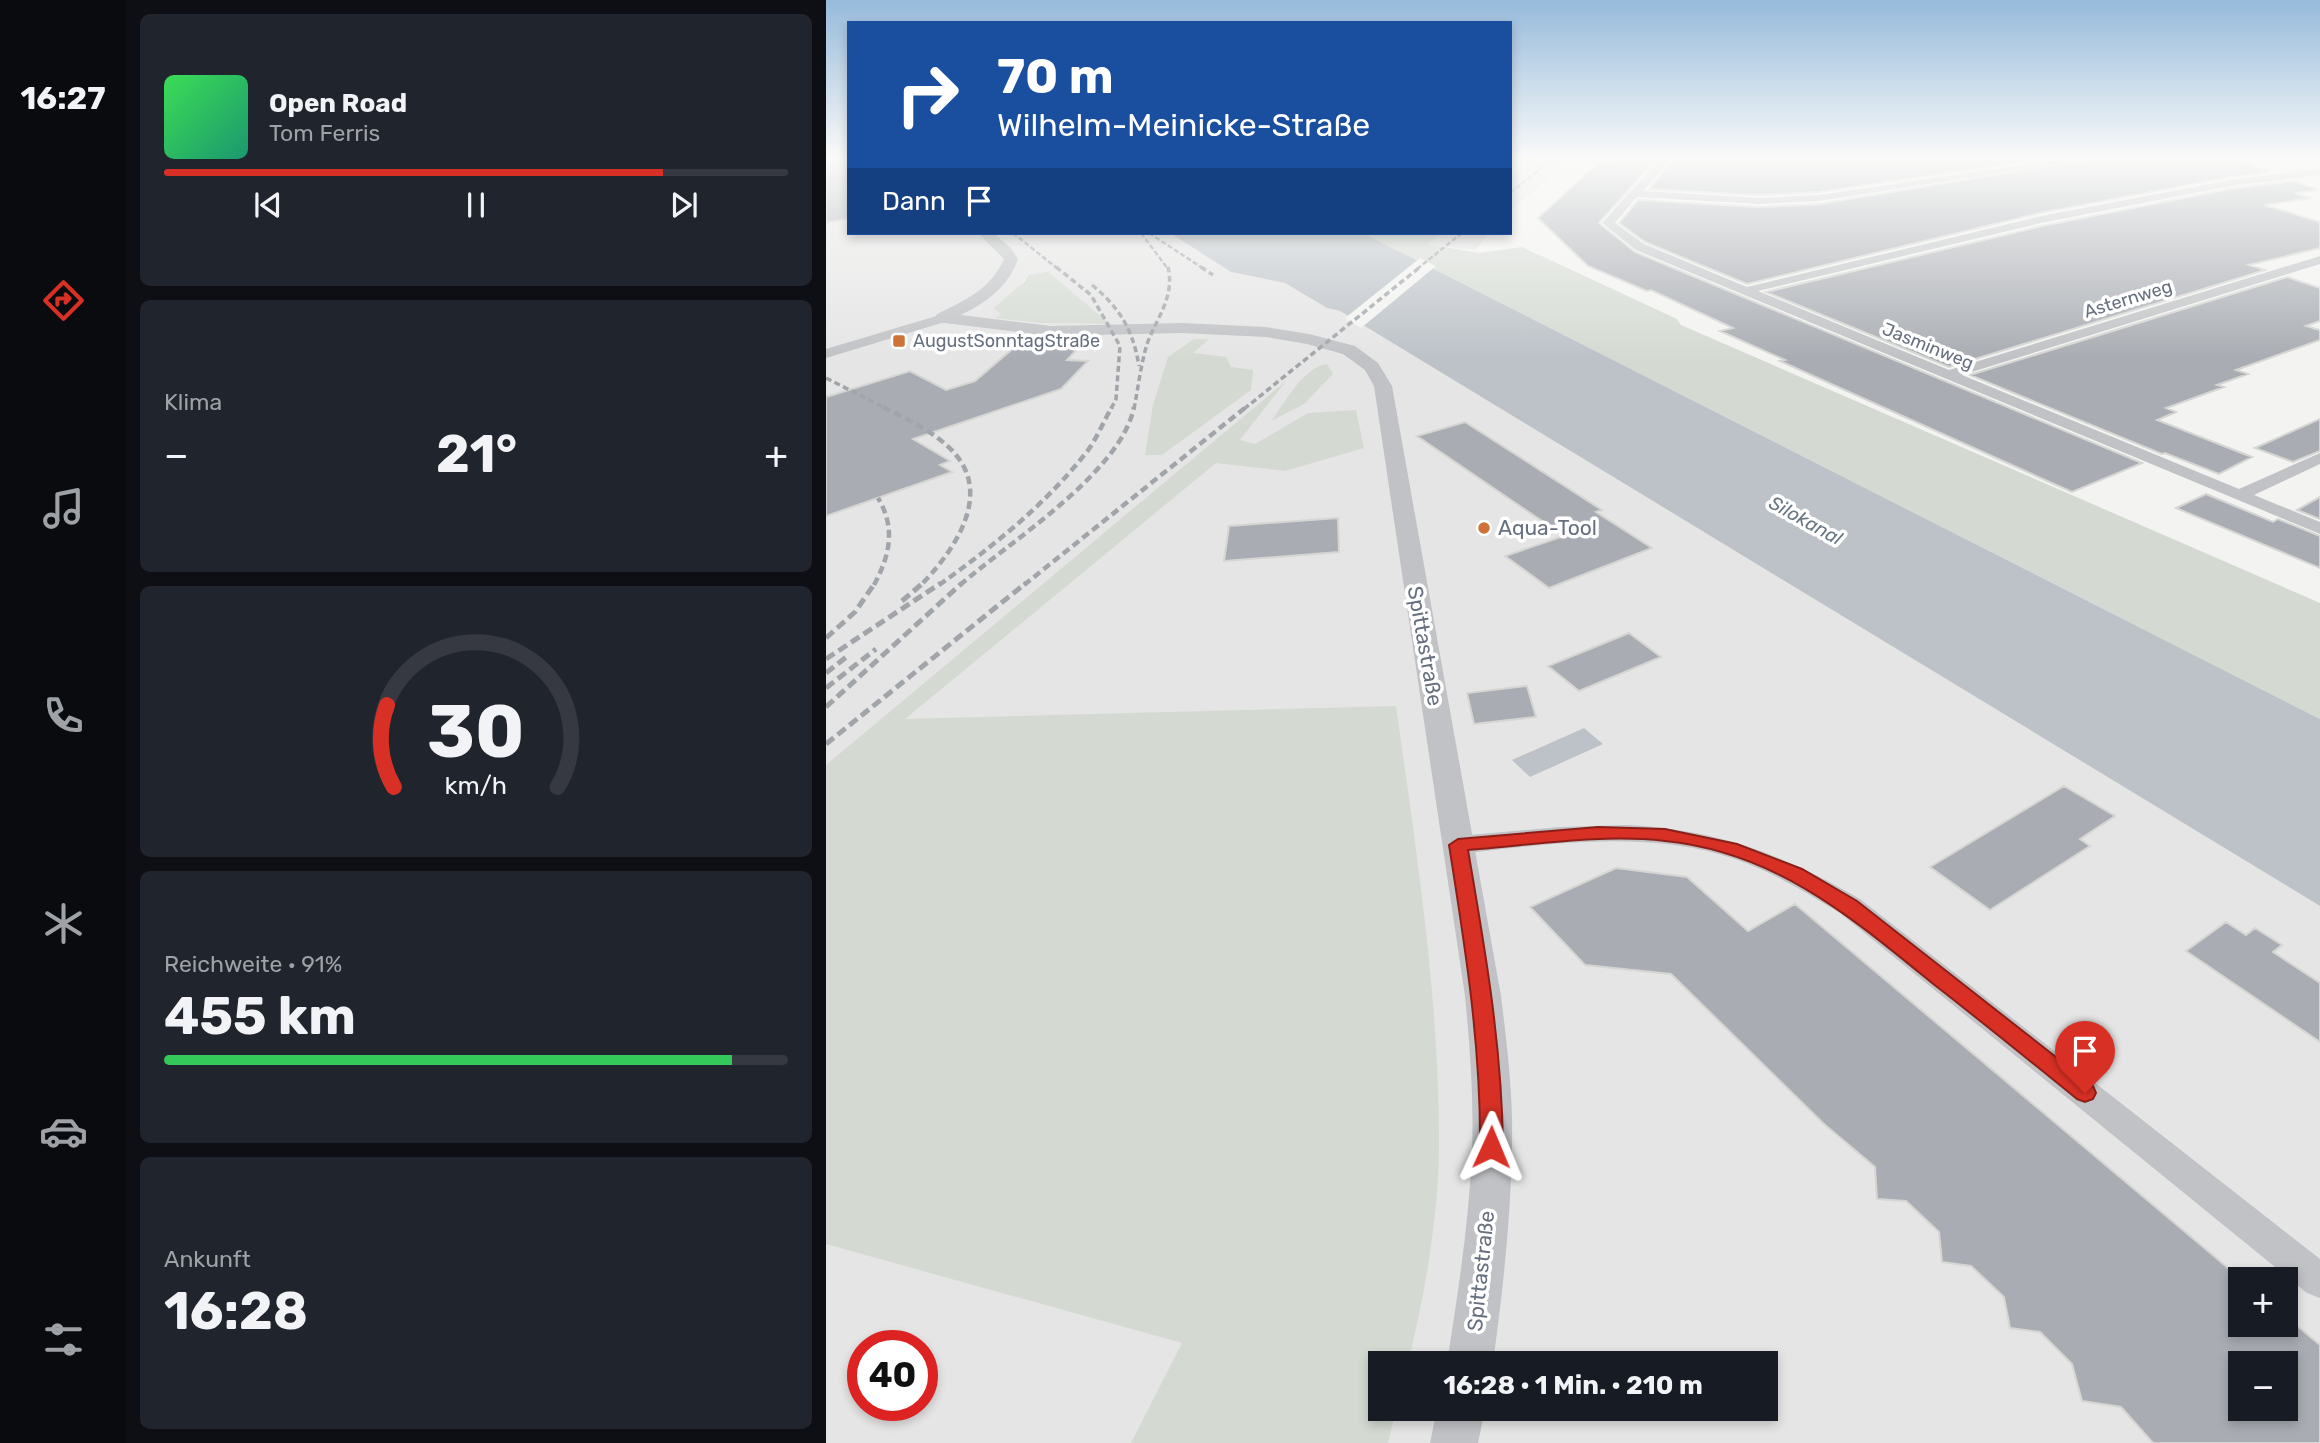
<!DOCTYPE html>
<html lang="de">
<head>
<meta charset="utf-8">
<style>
	:root { --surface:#171b24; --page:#20242c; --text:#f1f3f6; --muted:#9ea1a6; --line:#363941; --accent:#d93025 }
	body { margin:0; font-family:Rubik,sans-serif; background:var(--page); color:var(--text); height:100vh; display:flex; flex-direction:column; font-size:26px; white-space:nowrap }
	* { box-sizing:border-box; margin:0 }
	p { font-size:23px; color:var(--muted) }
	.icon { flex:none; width:38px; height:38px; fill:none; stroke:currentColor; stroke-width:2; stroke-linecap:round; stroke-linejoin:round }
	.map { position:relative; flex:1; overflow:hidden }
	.side { display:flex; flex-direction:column; gap:14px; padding:14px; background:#0d0f14; width:700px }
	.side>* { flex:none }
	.banner { position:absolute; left:21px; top:21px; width:665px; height:214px; border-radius:0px; box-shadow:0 4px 10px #0003; background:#1a4fa0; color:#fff; overflow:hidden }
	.buttons { position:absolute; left:1402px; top:1267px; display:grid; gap:14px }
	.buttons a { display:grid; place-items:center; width:70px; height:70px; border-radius:0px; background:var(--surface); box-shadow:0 4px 10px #0003; font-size:35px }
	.speed { position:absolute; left:21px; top:1330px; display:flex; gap:14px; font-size:35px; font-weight:700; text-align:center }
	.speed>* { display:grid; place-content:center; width:91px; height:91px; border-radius:50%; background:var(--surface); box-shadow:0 4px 10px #0003; line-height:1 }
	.speed .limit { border:10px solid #d22; background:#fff; color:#111 }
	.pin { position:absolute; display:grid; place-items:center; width:60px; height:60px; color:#fff; margin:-72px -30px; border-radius:50% 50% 50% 0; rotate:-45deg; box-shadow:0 0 7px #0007 }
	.pin .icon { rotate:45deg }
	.me { position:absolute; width:77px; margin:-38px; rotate:1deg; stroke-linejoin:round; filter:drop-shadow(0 0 5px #0008) }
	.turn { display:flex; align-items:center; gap:24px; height:147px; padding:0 35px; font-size:32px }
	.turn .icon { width:91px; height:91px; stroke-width:2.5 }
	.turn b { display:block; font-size:49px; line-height:60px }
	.then { display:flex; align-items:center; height:66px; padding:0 35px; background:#0003; gap:14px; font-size:26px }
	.big { font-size:52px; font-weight:700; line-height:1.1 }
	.side .card { flex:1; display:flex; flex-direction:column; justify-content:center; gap:10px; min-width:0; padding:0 24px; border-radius:10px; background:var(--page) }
	.side .dial { align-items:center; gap:0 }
	.dial svg { height:182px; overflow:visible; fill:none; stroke:var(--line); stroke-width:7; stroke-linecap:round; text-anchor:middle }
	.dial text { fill:var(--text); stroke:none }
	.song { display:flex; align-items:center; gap:21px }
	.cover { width:84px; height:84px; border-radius:10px; background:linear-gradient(135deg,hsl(130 70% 55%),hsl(160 70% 35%)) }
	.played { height:7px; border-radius:4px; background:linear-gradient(90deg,var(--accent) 80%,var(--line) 80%) }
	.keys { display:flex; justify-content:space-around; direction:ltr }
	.heat { display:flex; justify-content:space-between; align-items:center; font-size:38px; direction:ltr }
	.charge { height:10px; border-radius:5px; background:linear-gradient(90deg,#34c759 91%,var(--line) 0) }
	.trip { position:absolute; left:542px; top:1351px; width:410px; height:70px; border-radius:0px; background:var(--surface); box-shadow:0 4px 10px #0003; font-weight:700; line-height:70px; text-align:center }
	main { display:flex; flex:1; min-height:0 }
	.menu { display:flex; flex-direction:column; width:126px; justify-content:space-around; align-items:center; background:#090b0e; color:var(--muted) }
	.menu .icon { width:49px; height:49px }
	.menu .active { color:var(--accent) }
	.menu b { font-size:32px; color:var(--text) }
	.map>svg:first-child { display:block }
	.built { fill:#e4e5e4; fill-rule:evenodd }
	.green { fill:#d4dad2 }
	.water { fill:#bcc2c8 }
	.pier { fill:#f3f4f1 }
	.building { fill:#a9adb3; stroke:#d5d5d3; stroke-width:2; fill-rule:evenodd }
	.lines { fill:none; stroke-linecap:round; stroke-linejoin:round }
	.minor { fill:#c0c2c5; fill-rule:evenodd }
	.tertiary { fill:#c0c2c5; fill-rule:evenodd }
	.rail-far3 { stroke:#a1a5aa; stroke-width:2.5; stroke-dasharray:5 2.5; stroke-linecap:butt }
	.rail-far2 { stroke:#a1a5aa; stroke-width:3.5; stroke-dasharray:6 3.5; stroke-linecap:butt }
	.rail-far1 { stroke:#a1a5aa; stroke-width:4.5; stroke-dasharray:8 4.5; stroke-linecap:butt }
	.rail { stroke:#a1a5aa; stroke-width:5; stroke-dasharray:10 5; stroke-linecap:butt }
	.route { fill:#d93025; stroke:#8d1f18; stroke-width:2 }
	.poi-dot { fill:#cd7338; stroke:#fff; stroke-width:2.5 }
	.labels { text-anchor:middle; stroke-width:7; stroke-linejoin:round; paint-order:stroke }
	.far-street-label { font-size:18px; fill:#67707e; stroke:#fff }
	.far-poi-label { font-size:18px; fill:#67707e; stroke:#fff; text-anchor:start }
	.far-water-label { font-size:19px; font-style:italic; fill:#687682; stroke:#fff }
	.poi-label { font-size:21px; fill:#67707e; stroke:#fff; text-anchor:start }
	.street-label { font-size:21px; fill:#67707e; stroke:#fff }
</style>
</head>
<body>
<main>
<nav class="menu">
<b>16:27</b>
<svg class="icon active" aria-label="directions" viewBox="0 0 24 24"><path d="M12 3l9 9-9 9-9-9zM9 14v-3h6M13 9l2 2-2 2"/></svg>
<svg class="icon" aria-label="music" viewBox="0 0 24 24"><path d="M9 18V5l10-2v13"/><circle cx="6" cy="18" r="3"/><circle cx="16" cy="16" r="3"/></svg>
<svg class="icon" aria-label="phone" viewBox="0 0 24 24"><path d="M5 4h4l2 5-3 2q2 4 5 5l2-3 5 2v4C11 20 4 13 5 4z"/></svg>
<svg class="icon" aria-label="climate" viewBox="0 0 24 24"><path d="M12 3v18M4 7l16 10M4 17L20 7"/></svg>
<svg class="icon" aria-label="car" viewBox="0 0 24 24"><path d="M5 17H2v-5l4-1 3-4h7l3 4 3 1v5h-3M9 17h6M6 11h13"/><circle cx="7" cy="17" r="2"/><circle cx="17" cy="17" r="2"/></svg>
<svg class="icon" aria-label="filters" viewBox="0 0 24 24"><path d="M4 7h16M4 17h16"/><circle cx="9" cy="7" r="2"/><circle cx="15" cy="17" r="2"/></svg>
</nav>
<section class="side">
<div class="card">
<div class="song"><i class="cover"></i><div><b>Open Road</b><p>Tom Ferris</p></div></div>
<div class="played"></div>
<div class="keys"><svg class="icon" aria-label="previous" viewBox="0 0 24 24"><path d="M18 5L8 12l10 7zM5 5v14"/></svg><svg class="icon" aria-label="pause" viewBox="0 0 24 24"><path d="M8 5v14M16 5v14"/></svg><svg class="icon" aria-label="next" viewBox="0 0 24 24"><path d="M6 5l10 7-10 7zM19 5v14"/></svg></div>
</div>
<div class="card"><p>Klima</p>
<div class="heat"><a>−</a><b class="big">21°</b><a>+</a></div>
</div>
<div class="card dial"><svg viewBox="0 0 100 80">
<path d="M14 69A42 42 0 1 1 86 69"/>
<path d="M14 69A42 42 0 0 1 11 33" stroke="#d93025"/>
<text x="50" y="56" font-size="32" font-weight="700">30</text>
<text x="50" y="72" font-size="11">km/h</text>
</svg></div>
<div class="card"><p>Reichweite · 91%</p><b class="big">455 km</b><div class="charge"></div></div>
<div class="card"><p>Ankunft</p><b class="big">16:28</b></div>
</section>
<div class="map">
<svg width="1494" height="1443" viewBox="0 0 1494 1443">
	<rect width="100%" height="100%" fill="#f3f4f1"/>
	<path class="built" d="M0,157H23V233H344L405,272L459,283L501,308L514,311L1494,906V1443H0ZM202,275L282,324L214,323L171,317L176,315L189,291ZM1414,1279H1460V1325H1414ZM37,1346H96V1405H37ZM555,1363H940V1409H555ZM1414,1363H1460V1409H1414Z
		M710,157H747L684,211V178Z
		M617,233H663L649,250L600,244Z"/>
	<path class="green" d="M537,233H617L601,244L653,253L696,247L851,319L855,325L1494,603V719Z
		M222,272L284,324L214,323L169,318L175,315L168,308L199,281L202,275Z
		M368,339H383L367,353L400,357L405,367L427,370L425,390L336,455H319L327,405L342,357Z
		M501,364L507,374L478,404L445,421C459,403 477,367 501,364Z
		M460,381L414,440L429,444L482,413L530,410L538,448L459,471L390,463L79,719L570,706C590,848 612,989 613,1133C614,1209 600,1289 582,1363H555V1409H570L562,1443H305L356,1343L0,1244V765Z"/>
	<path class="water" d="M344,233H537L1494,719V906L514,311L501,308L459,283L405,272Z
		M758,728L777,744L704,777L686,760Z"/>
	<path class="pier" d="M594,258L610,266L535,328L519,318Z"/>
	<path class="building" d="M0,157H23V219L0,223Z
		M790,157H832L773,223L809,252L1316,463L1246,492L954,361L959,360L894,331L907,328L825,290L821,291L762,266L712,218L772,163L790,164Z
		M849,157H1229L993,192L933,195L823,189Z
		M1278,157H1405L1445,172L1404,177L1214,213L921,284L819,242L793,223L812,200L933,207L993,204Z
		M1468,181L1493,190L1469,193L1485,198L1439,205L1494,222V248L1423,265L1439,270L1123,367L940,292L1216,226L1404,189Z
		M1461,277L1494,288V321L1480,326L1494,330V340L1410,370L1422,374L1391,385L1398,387L1340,408L1350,412L1331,420L1426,457L1393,474L1339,453L1336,454L1144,375Z
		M191,345L254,346L241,360L262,361L235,389L87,439L124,461L114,465L126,472L0,516V397L84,371L120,390L149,381Z
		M1494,419V451L1467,462L1429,448Z
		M639,422L776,510L770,512L826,548L723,588L679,556L738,536L591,436Z
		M1380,494L1447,522L1452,519L1494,536V568L1350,508Z
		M1494,497V519L1471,510Z
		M512,518L513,552L398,561L403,526Z
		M803,633L835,657L753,691L722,666Z
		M701,686L710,717L648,724L641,693Z
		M1238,786L1289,816L1254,839L1264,846L1164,910L1104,867Z
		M790,868L861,877L922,931L969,904L1414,1278V1325H1470L1494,1345V1443H1327L1295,1407L1256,1401L1246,1364L1214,1332L1184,1328L1178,1297L1145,1266L1116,1262L1113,1232L1080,1201L1051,1199L1049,1167L998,1124L845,974L759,965L704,907ZM1414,1363H1460V1409H1414Z
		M1400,922L1420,935L1429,928L1456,945L1447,952L1494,983V1042L1360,951Z"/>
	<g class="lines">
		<path class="minor" d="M836,157H847L817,191L933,198L993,195L1249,157H1276L993,201L933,204L811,197L789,223L818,244L921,287L1215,216L1404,180L1494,169V175L1404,186L1215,223L932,291L1123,370L1494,256V264L1136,375L1413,489L1494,453V464L1428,495L1494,522V534L810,250L776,223Z
			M117,314L122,315V321L0,358V349Z
			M803,825C896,831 953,853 1034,899L1494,1259V1298L1481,1293L1014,913C981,893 947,872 909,859C822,829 722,844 632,854L623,851L619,845L623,839L632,836L734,827Z"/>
		<path class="tertiary" d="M152,233H167L184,247L192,259C182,287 161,302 135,315L225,326L356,323L440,327L483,334L529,346L552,363L566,386L675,996C680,1037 685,1077 686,1118C687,1200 678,1282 667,1363H621C632,1293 643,1222 646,1151C648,1099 644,1048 639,996L548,386L539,370L517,354L481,344L440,337L356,333L225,336L111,322L109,318L111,314C138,301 165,289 178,259Z
			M611,1409H659L652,1443H604Z"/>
		<path class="rail-far3" d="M684,193L730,157
			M187,233L232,269
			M315,233L342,269
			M323,233L378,269
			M591,269L636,233"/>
		<path class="rail-far2" d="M230,267L265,295L294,346L290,399L285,409
			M375,267L387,275
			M266,285C294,308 307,330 313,366
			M0,378L61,409
			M308,409C312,388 315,364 321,344C331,317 349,297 342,267
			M418,409L594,267"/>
		<path class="rail-far1" d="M57,407C82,420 112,433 130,455C166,498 126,553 95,585
			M48,585C64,555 70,528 52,498
			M113,585C166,547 218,506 259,454C270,441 277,422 286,407
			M134,585C183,542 295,473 308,407
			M198,585L420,407"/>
		<path class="rail" d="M76,601L97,583
			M0,638L29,612L49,583
			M0,659L115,583
			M0,673L23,655
			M0,688L50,649
			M0,707L136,583
			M0,744L200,583"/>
	</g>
	<linearGradient id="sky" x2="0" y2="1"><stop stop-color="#96badb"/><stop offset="0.44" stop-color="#fafaf9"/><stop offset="1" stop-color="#fafaf9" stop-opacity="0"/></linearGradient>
	<rect width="1494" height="359" fill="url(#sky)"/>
	<path class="route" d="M772,827L839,829L911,844L976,869L1031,901L1267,1086L1270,1093L1267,1099L1259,1102L1251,1099C1203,1060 1155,1021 1106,983C1024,916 949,852 839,841C778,834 714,844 653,849L642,850C659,949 676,1046 677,1147L673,1154L665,1157L657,1154L654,1147C655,1045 639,946 623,845L632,839Z"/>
	<g class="poi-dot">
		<rect x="66" y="334" width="14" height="14" rx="3.5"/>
		<circle cx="658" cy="528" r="7"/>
	</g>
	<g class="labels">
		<g class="far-street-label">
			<text transform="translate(1302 299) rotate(-17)" y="6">Asternweg</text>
			<text transform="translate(1102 346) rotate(22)" y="6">Jasminweg</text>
		</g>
		<g class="far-poi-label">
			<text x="87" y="347">AugustSonntagStraße</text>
		</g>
		<g class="far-water-label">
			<text transform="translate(980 520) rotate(29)" y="7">Silokanal</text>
		</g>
		<g class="poi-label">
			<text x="672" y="535">Aqua-Tool</text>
		</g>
		<g class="street-label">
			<text transform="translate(599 646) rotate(80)" y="7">Spittastraße</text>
			<text transform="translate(655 1271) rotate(-84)" y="7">Spittastraße</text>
		</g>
	</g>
</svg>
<div class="buttons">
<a>+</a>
<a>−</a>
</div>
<div class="speed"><div class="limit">40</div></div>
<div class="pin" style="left:1259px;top:1093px;background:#d93025"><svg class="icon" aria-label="arrive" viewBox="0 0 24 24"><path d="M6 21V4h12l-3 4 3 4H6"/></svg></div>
<svg class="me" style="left:665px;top:1147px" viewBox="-20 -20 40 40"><path d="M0-17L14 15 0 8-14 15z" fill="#d93025" stroke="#fff" stroke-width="4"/></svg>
<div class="trip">16:28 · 1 Min. · 210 m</div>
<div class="banner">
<div class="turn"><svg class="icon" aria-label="right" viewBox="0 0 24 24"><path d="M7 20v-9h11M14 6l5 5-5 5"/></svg><div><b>70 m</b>Wilhelm-Meinicke-Straße</div></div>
<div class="then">Dann<svg class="icon" aria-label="arrive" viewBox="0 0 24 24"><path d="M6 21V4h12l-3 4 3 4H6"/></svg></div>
</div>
</div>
</main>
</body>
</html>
